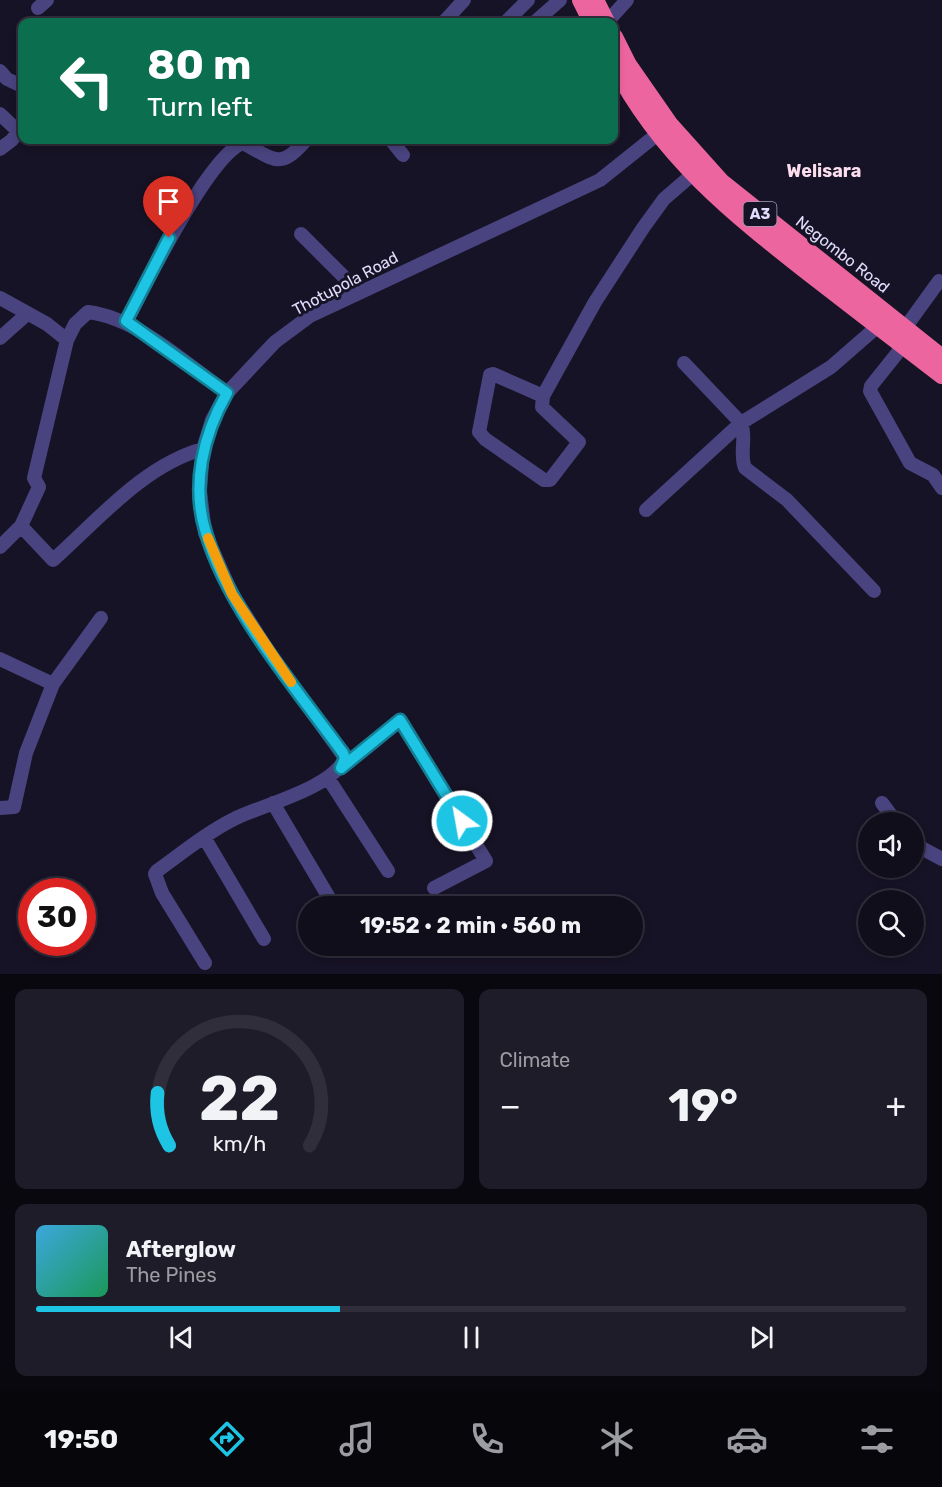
<!DOCTYPE html>
<html lang="en">
<head>
<meta charset="utf-8">
<style>
	:root { --surface:#110e1c; --page:#1e1c29; --text:#f1f3f6; --muted:#9c9ca3; --line:#302e3b; --accent:#1ec4e4 }
	body { margin:0; font-family:Rubik,sans-serif; background:var(--page); color:var(--text); height:100vh; display:flex; flex-direction:column; font-size:22px; white-space:nowrap }
	* { box-sizing:border-box; margin:0 }
	p { font-size:20px; color:var(--muted) }
	.icon { flex:none; width:33px; height:33px; fill:none; stroke:currentColor; stroke-width:2; stroke-linecap:round; stroke-linejoin:round }
	.map { position:relative; height:974px; overflow:hidden }
	.panel { display:flex; flex-direction:column; gap:15px; padding:15px; background:#09080f; flex:1 }
	.panel>* { flex:none }
	.hud { position:absolute; left:18px; top:18px; width:600px; height:126px; border-radius:12px; box-shadow:0 3px 9px #0003,0 0 0 2px var(--line); background:#0b6e4f; color:#fff; overflow:hidden }
	.buttons { position:absolute; left:858px; top:812px; display:grid; gap:12px }
	.buttons a { display:grid; place-items:center; width:66px; height:66px; border-radius:50%; background:var(--surface); box-shadow:0 3px 9px #0003,0 0 0 2px var(--line); font-size:30px }
	.speed { position:absolute; left:18px; top:878px; display:flex; gap:12px; font-size:30px; font-weight:700; text-align:center }
	.speed>* { display:grid; place-content:center; width:78px; height:78px; border-radius:50%; background:var(--surface); box-shadow:0 3px 9px #0003,0 0 0 2px var(--line); line-height:1 }
	.speed .limit { border:9px solid #d22; background:#fff; color:#111 }
	.pin { position:absolute; display:grid; place-items:center; width:51px; height:51px; color:#fff; margin:-62px -26px; border-radius:50% 50% 50% 0; rotate:-45deg; box-shadow:0 0 6px #0007 }
	.pin .icon { rotate:45deg }
	.me { position:absolute; width:66px; margin:-33px; rotate:328deg; stroke-linejoin:round; filter:drop-shadow(0 0 4px #0008) }
	.turn { display:flex; align-items:center; gap:21px; height:126px; padding:0 30px; font-size:27px }
	.turn .icon { width:78px; height:78px; stroke-width:2.5 }
	.turn b { display:block; font-size:42px; line-height:51px }
	.big { font-size:45px; font-weight:700; line-height:1.1 }
	.panel .tile { flex:1; display:flex; flex-direction:column; justify-content:center; gap:9px; min-width:0; padding:0 21px; border-radius:12px; background:var(--page) }
	.panel .dial { align-items:center; gap:0 }
	.dial svg { height:156px; overflow:visible; fill:none; stroke:var(--line); stroke-width:7; stroke-linecap:round; text-anchor:middle }
	.dial text { fill:var(--text); stroke:none }
	.song { display:flex; align-items:center; gap:18px }
	.cover { width:72px; height:72px; border-radius:9px; background:linear-gradient(135deg,hsl(200 70% 55%),hsl(150 70% 35%)) }
	.played { height:6px; border-radius:3px; background:linear-gradient(90deg,var(--accent) 35%,var(--line) 35%) }
	.keys { display:flex; justify-content:space-around; direction:ltr }
	.heat { display:flex; justify-content:space-between; align-items:center; font-size:33px; direction:ltr }
	.panel .tiles { flex:1; display:grid; gap:15px; grid-template-columns:1fr 1fr }
	.tile:last-child { grid-column:span 2 }
	.trip { position:absolute; left:298px; top:896px; width:345px; height:60px; border-radius:30px; background:var(--surface); box-shadow:0 3px 9px #0003,0 0 0 2px var(--line); font-weight:700; line-height:60px; text-align:center }
	.tab-bar { display:flex; height:96px; justify-content:space-around; align-items:center; background:#07060b; color:var(--muted) }
	.tab-bar .icon { width:42px; height:42px }
	.tab-bar .active { color:var(--accent) }
	.tab-bar b { font-size:27px; color:var(--text) }
	.map>svg:first-child { display:block }
	.lines { fill:none; stroke-linecap:round; stroke-linejoin:round }
	.minor { stroke:#49437f; stroke-width:14 }
	.highway { stroke:#ed659e; stroke-width:18 }
	.route-casing { stroke:#147f94; stroke-width:15 }
	.route { stroke:#1ec4e4; stroke-width:10 }
	.slow { stroke:#f59e0b; stroke-width:10 }
	.labels { text-anchor:middle; stroke-width:6; stroke-linejoin:round; paint-order:stroke }
	.shield { fill:#171326; stroke:#a4a0bb; stroke-width:1.5 }
	.shield-label { font-size:15px; font-weight:bold; fill:#e1dcfb }
	.street-label { font-size:16px; fill:#e1dcfb; stroke:#171326 }
	.neighbourhood-label { font-size:18px; font-weight:bold; fill:#fbddee; stroke:#171326 }
</style>
</head>
<body>
<div class="map">
<svg width="942" height="974" viewBox="0 0 942 974">
	<rect width="100%" height="100%" fill="#171326"/>
	<g class="lines">
		<path class="minor" d="M38,8L47,0
			M444,22L464,0
			M506,22L528,0
			M535,22L560,0
			M607,22L627,0
			M0,71L7,79L22,86
			M0,114L18,131
			M391,140L403,155
			M0,149L12,140L22,126
			M301,234L359,292
			M0,298L47,324L67,340
			M126,322C145,285 209,155 243,143C275,160 280,170 306,140
			M905,328L939,281
			M0,338L27,314
			M903,346L871,386L870,391L910,463L933,475L942,488
			M684,363L741,423C747,437 739,454 745,468L787,500L874,591
			M543,396L493,374L490,375L479,432L485,439L544,480H550L579,442L542,407L543,396L595,302L643,228L664,199L693,174
			M646,510L741,423L831,367L878,326
			M21,526L39,487L34,478L67,340L75,324L88,312C138,318 186,364 227,393
			M0,547L21,526L53,560C98,520 144,465 203,449
			M0,659L53,684
			M341,768L400,720L486,861L434,888
			M328,778L388,871
			M273,803L331,901
			M882,803L896,822
			M0,808L14,807L26,753L53,684L101,618
			M204,837L264,939
			M914,844L942,859
			M205,963L162,893L155,874L157,871C182,853 206,833 234,819C262,805 333,788 345,758L269,652L232,594L205,533L200,491L203,449L212,420L227,393L275,342L310,316L600,180L665,128"/>
		<path class="highway" d="M581,0L592,22
			M595,0L606,22
			M614,37L628,65L669,124L721,182L942,358
			M614,64C661,156 733,213 812,275C855,308 899,342 942,375"/>
	</g>
	<g class="lines">
		<g class="route-casing">
			<path id="route" d="M169,238L126,321L227,393C203,435 191,486 206,533C229,611 296,688 343,753L345,758L341,768L400,720L462,821"/>
		</g>
		<use href="#route" class="route"/>
		<path class="slow" d="M208,538L232,594L291,682"/>
	</g>
	<g class="labels">
		<rect class="shield" x="743.5" y="202" width="33" height="24" rx="4.5"/>
		<g class="shield-label">
			<text x="760" y="219">A3</text>
		</g>
		<g class="street-label">
			<text transform="translate(843 254) rotate(38)" y="6">Negombo Road</text>
			<text transform="translate(345 283) rotate(-28)" y="6">Thotupola Road</text>
		</g>
		<g class="neighbourhood-label">
			<text x="824" y="177">Welisara</text>
		</g>
	</g>
</svg>
<div class="buttons">
<a><svg class="icon" aria-label="sound" viewBox="0 0 24 24"><path d="M4 9h4l5-4v14l-5-4H4zM17 9q2 3 0 6"/></svg></a>
<a><svg class="icon" aria-label="search" viewBox="0 0 24 24"><circle cx="10" cy="10" r="6"/><path d="M15 15l6 6"/></svg></a>
</div>
<div class="speed"><div class="limit">30</div></div>
<div class="pin" style="left:169px;top:238px;background:#d93025"><svg class="icon" aria-label="arrive" viewBox="0 0 24 24"><path d="M6 21V4h12l-3 4 3 4H6"/></svg></div>
<svg class="me" style="left:462px;top:821px" viewBox="-20 -20 40 40"><circle r="17" fill="#1ec4e4" stroke="#fff" stroke-width="3"/><path d="M0-11L8 9 0 5-8 9z" fill="#fff"/></svg>
<div class="trip">19:52 · 2 min · 560 m</div>
<div class="hud">
<div class="turn"><svg class="icon" aria-label="left" viewBox="0 0 24 24"><path d="M17 20v-9H6M10 6l-5 5 5 5"/></svg><div><b>80 m</b>Turn left</div></div>
</div>
</div>
<section class="panel">
<div class="tiles">
<div class="tile dial"><svg viewBox="0 0 100 80">
<path d="M14 69A42 42 0 1 1 86 69"/>
<path d="M14 69A42 42 0 0 1 8 42" stroke="#1ec4e4"/>
<text x="50" y="56" font-size="32" font-weight="700">22</text>
<text x="50" y="72" font-size="11">km/h</text>
</svg></div>
<div class="tile"><p>Climate</p>
<div class="heat"><a>−</a><b class="big">19°</b><a>+</a></div>
</div>
<div class="tile">
<div class="song"><i class="cover"></i><div><b>Afterglow</b><p>The Pines</p></div></div>
<div class="played"></div>
<div class="keys"><svg class="icon" aria-label="previous" viewBox="0 0 24 24"><path d="M18 5L8 12l10 7zM5 5v14"/></svg><svg class="icon" aria-label="pause" viewBox="0 0 24 24"><path d="M8 5v14M16 5v14"/></svg><svg class="icon" aria-label="next" viewBox="0 0 24 24"><path d="M6 5l10 7-10 7zM19 5v14"/></svg></div>
</div>
</div>
</section>
<nav class="tab-bar">
<b>19:50</b>
<svg class="icon active" aria-label="directions" viewBox="0 0 24 24"><path d="M12 3l9 9-9 9-9-9zM9 14v-3h6M13 9l2 2-2 2"/></svg>
<svg class="icon" aria-label="music" viewBox="0 0 24 24"><path d="M9 18V5l10-2v13"/><circle cx="6" cy="18" r="3"/><circle cx="16" cy="16" r="3"/></svg>
<svg class="icon" aria-label="phone" viewBox="0 0 24 24"><path d="M5 4h4l2 5-3 2q2 4 5 5l2-3 5 2v4C11 20 4 13 5 4z"/></svg>
<svg class="icon" aria-label="climate" viewBox="0 0 24 24"><path d="M12 3v18M4 7l16 10M4 17L20 7"/></svg>
<svg class="icon" aria-label="car" viewBox="0 0 24 24"><path d="M5 17H2v-5l4-1 3-4h7l3 4 3 1v5h-3M9 17h6M6 11h13"/><circle cx="7" cy="17" r="2"/><circle cx="17" cy="17" r="2"/></svg>
<svg class="icon" aria-label="filters" viewBox="0 0 24 24"><path d="M4 7h16M4 17h16"/><circle cx="9" cy="7" r="2"/><circle cx="15" cy="17" r="2"/></svg>
</nav>
</body>
</html>
